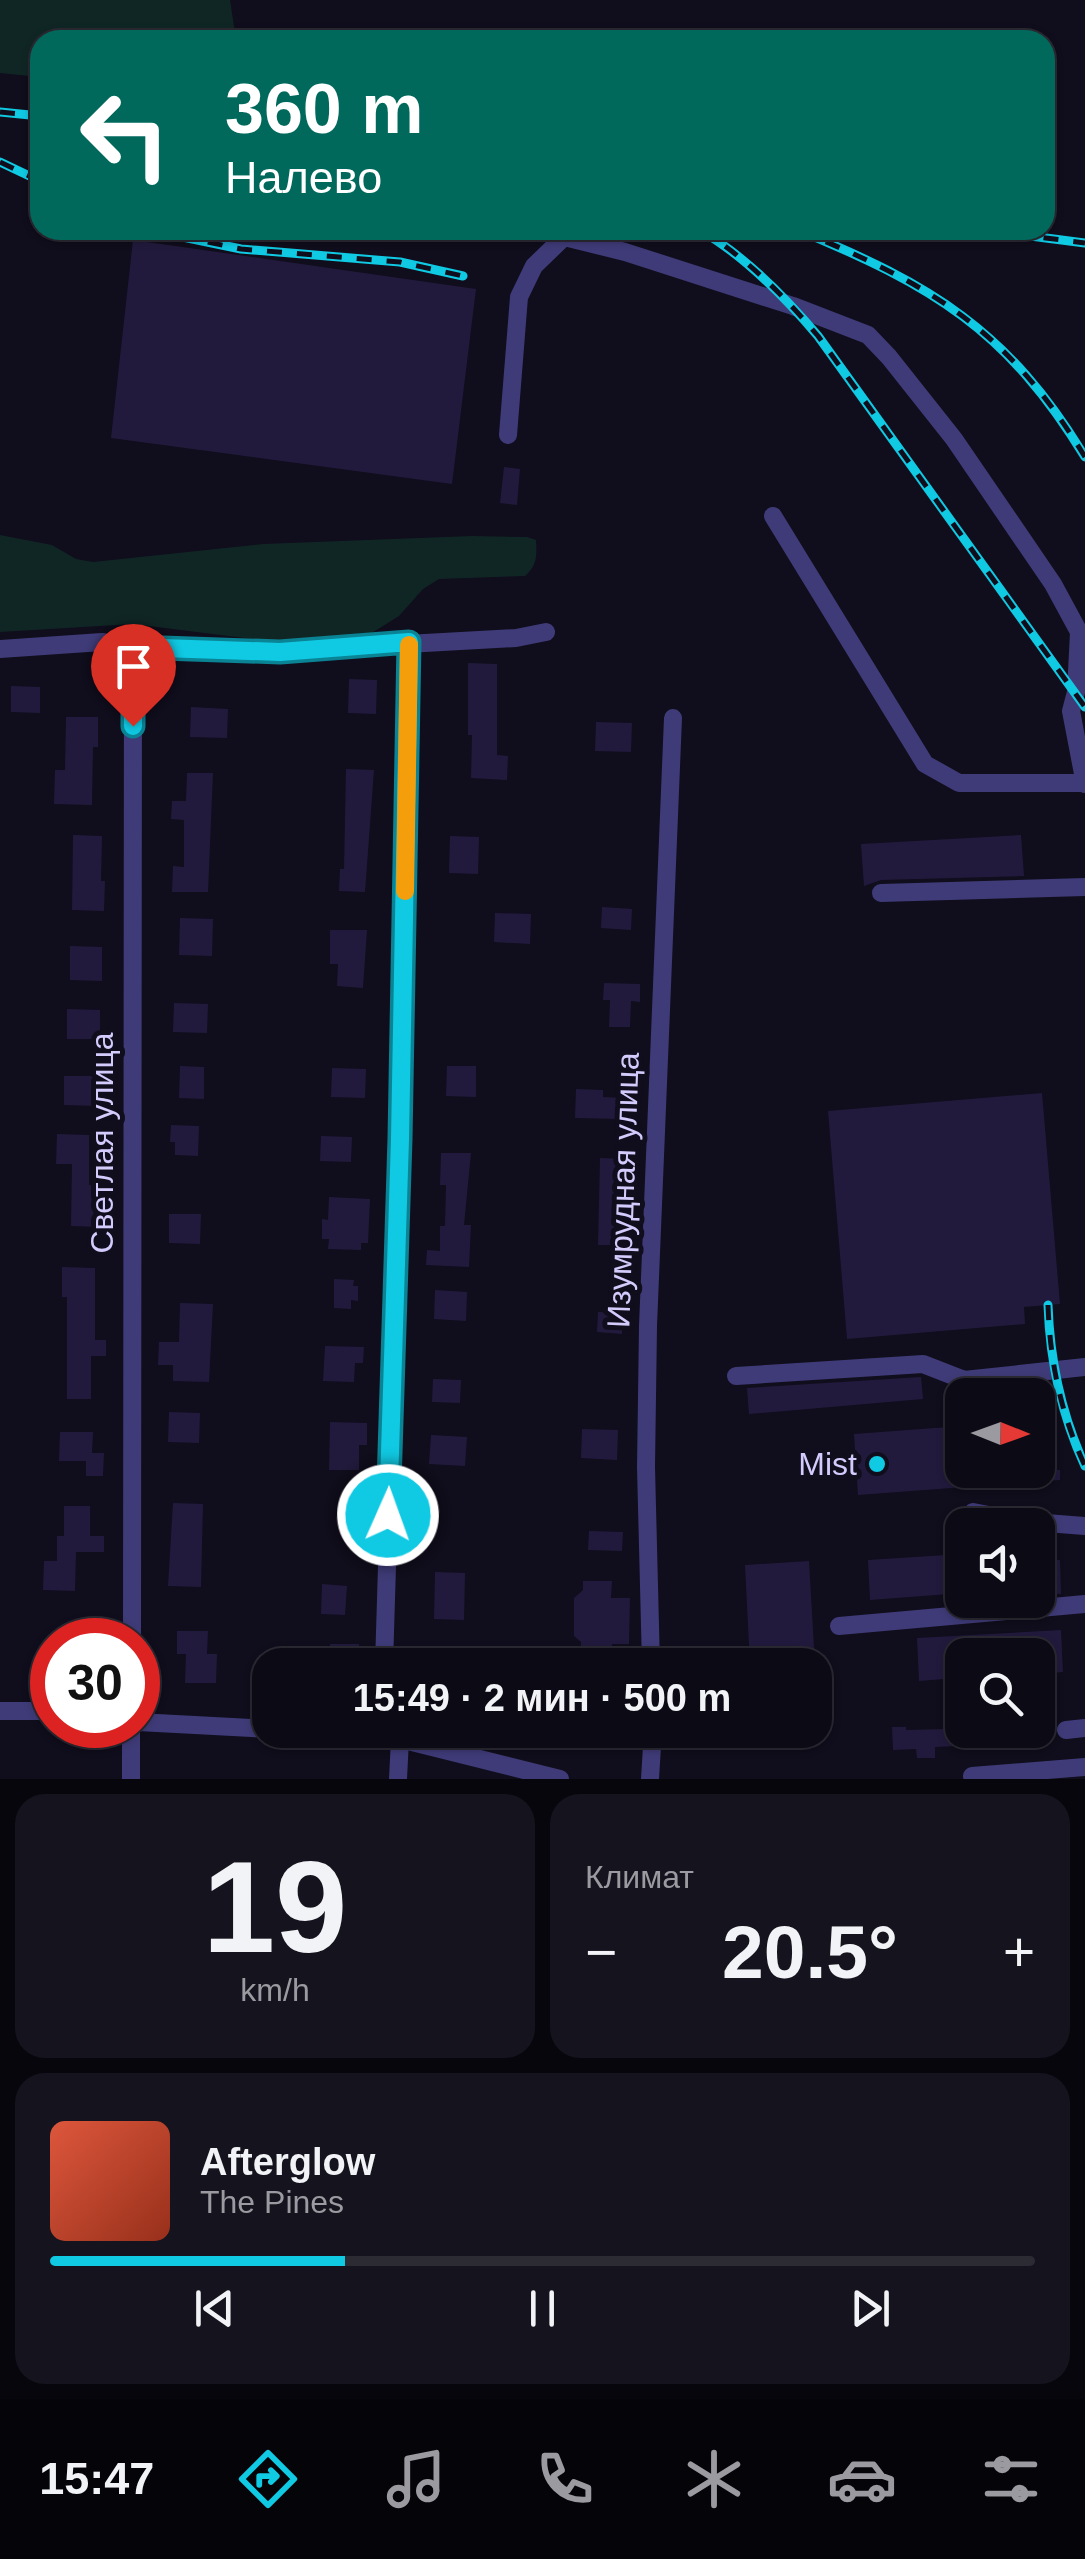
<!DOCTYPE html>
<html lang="ru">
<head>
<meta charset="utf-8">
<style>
	:root { --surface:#0c0a15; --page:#15131e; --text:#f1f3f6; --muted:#9a9aa0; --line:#2c2b34; --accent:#10c9e3 }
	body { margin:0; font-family:Helvetica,sans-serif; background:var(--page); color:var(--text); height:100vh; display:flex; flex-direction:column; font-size:38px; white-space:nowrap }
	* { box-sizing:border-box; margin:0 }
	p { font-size:32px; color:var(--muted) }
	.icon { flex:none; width:55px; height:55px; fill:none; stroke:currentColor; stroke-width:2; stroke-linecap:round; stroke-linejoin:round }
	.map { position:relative; height:1779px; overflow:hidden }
	.sheet { display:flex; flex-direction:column; gap:15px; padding:15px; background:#07060c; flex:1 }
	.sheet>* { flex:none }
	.top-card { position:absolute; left:30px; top:30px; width:1025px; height:210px; border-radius:30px; box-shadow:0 2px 8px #0004,0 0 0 2px var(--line); background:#00695c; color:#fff; overflow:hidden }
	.needle { width:65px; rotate:91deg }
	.fabs { position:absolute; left:945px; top:1378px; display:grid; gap:20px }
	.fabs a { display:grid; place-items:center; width:110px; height:110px; border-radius:20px; background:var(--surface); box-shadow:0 2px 8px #0004,0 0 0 2px var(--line); font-size:50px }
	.speed { position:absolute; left:30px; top:1618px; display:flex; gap:20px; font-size:50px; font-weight:700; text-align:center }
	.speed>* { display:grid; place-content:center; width:130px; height:130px; border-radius:50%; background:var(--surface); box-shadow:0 2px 8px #0004,0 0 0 2px var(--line); line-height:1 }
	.speed .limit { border:15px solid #d22; background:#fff; color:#111 }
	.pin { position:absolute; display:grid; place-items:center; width:85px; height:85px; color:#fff; margin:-102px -42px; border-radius:50% 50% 50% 0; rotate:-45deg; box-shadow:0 0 10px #0007 }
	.pin .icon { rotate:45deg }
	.me { position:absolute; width:110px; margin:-55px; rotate:2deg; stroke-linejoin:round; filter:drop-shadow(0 0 8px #0008) }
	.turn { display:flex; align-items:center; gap:35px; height:210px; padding:0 30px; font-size:45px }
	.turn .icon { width:130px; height:130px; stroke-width:2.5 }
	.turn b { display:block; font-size:70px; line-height:85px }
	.big { font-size:75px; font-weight:600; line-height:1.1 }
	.sheet .card { flex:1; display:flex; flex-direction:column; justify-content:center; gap:15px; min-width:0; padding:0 35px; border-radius:30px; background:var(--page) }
	.sheet .dial { align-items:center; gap:0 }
	.dial b { font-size:130px; line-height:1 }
	.song { display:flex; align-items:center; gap:30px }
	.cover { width:120px; height:120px; border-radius:15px; background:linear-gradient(135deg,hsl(10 70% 55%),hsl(10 70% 35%)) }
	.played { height:10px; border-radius:5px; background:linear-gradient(90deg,var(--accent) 30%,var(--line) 30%) }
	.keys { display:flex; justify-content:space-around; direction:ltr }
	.heat { display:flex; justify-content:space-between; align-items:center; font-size:55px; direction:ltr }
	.sheet .tiles { flex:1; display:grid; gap:15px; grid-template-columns:1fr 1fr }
	.card:last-child { grid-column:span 2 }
	.trip { position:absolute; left:252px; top:1648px; width:580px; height:100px; border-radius:30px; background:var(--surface); box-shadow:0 2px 8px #0004,0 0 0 2px var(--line); font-weight:600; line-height:100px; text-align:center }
	.tabs { display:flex; height:160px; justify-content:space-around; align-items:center; background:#050408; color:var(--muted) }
	.tabs .icon { width:70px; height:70px }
	.tabs .selected { color:var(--accent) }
	.tabs b { font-size:45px; color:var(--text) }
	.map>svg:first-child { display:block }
	.green { fill:#102625 }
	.building { fill:#221a3c }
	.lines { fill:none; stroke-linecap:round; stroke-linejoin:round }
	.minor { stroke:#3f3b78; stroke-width:18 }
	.rail-casing { stroke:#10c9e3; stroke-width:9 }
	.rail { stroke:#100d1c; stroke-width:5; stroke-dasharray:15; stroke-linecap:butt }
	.route-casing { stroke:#0a8394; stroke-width:25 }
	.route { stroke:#10c9e3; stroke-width:18 }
	.slow { stroke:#f59e0b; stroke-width:18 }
	.poi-dot { fill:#10c9e3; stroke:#100d1c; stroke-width:4 }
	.labels { text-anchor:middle; stroke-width:10; stroke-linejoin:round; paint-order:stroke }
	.street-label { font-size:32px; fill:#d2cbfb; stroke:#100d1c }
	.poi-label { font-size:32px; fill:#d2cbfb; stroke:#100d1c; text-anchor:end }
</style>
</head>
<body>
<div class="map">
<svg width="1085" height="1779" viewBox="0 0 1085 1779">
	<rect width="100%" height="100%" fill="#100d1c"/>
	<path class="green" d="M0,0H230L236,40H40V77L0,73Z
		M0,535L52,545L76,559L93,562L263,544L472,536L527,537L536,540C537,555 537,566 525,576L439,579L423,589L399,616L367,636L331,641L275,642L133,624L0,632Z"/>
	<path class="building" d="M133,240L476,289L452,484L111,438Z
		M504,467L520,469L517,505L500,503Z
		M468,663L497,664V755L508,756L507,780L471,778L472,735H468Z
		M349,679L377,680L376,714L348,713Z
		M11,686L40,687V713L11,712Z
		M191,707L228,709L227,738L190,737Z
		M66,717H98V747H93L92,805L54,804L55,770H65Z
		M596,722L632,723L631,752L595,751Z
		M346,769L374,770L365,892L339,891L340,869H344Z
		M187,773H213L208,892H172L173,866L184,867V820L171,819L172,801H186Z
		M73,835L102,836L101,881H105L104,911L72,910Z
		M1021,835L1024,876L881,880L864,886L861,844Z
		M450,836L479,837L478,874L449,873Z
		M602,907L632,909L631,930L601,928Z
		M495,913L531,914L530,944L494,942Z
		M180,918L213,919L212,956L179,955Z
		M330,930H367L363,988L337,986L338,964H330Z
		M70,946L102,947V981L70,980Z
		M604,983L640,984V1002L631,1001L630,1027H609L610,1000H603Z
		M174,1003L208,1004L207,1033L173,1032Z
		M67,1009L100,1010V1039H67Z
		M180,1066L204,1067V1099L179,1098Z
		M447,1066H476V1097L446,1096Z
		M332,1068L366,1069L365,1098L331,1097Z
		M64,1076H97L96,1106L64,1105Z
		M576,1089L603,1090V1097L621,1098L620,1119L575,1118Z
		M1042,1093L1060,1304L1024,1307L1025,1324L847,1339L828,1111Z
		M171,1125L199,1126L198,1156L175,1155V1142H170Z
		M57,1134L89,1135V1185H101L100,1227L71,1226L72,1164H56Z
		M321,1136L352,1137L351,1162L320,1161Z
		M441,1153H471L464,1225H471L469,1267L426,1265L427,1250L440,1251V1226H445L446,1185H440Z
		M600,1158L626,1159L621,1245H598Z
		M329,1197L370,1199L368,1243H361V1250L328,1249L329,1239H322V1219L328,1220Z
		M169,1214H201L200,1244L169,1243Z
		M62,1267L95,1268V1340H106V1356H91V1399H67V1297H62Z
		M334,1279L354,1280L353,1286H358V1301L351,1300V1309L334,1308Z
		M435,1290L467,1292L466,1321L434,1319Z
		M180,1303L213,1304L209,1382L173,1381V1365H158L159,1342H179Z
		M598,1312L623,1313L622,1334L597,1332Z
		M325,1346L364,1347L363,1363H355L354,1382L323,1381Z
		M921,1377L923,1399L749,1414L747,1388Z
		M433,1379L461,1380L460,1403L432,1402Z
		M169,1412L200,1413L199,1443L168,1442Z
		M330,1422L367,1423V1445H359V1470H329Z
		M962,1426V1470H1060V1480L858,1495L854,1434Z
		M582,1429L618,1430L617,1460L581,1458Z
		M60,1432H93L92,1453H104L103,1476H86V1461H59Z
		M431,1435L467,1437L465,1466L429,1464Z
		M173,1503L203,1504L201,1587L168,1586Z
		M64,1506H90V1536H104V1552H76L75,1591L43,1590L44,1561H57V1536H64Z
		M589,1531L623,1532L622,1551L588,1550Z
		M962,1554V1593L870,1600L868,1560Z
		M1060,1560L1061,1594L1038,1595V1561Z
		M809,1561L815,1665H750L745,1565Z
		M435,1572L465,1573L464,1620L434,1619Z
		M583,1581H612L611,1598H630L629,1644H612L611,1659L580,1658L581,1642L574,1636V1598L583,1590Z
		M322,1584L347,1586L345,1615L321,1614Z
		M1061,1630L1063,1672L1038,1674V1655H962V1730H1021L1022,1743L935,1747V1758H917L916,1749L893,1750L892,1727H906V1730L946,1729L944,1679L919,1681L917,1638Z
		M177,1631H208L207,1654H217L216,1683H185L186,1654H177Z
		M330,1644H359V1665H330Z
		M423,1647L456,1649L455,1665H422Z"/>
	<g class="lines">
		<path class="minor" d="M536,230L625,252L793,306L868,335L889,357L954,439L1053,584L1079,632L1076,692L1071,711L1085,784
			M508,435L519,297L534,266L564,237
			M773,516L925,764L959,783H1085
			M0,649L102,642L133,647L281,651L516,638L546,632
			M881,893L1085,887
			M736,1376L923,1364L964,1380L1085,1367
			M973,1512L1020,1521L1085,1526
			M839,1626L1085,1604
			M132,1640L133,647
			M384,1665L400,1139L409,642
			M651,1665L646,1467L648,1326L673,718
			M0,1711H52
			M138,1722L270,1729
			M294,1730L384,1735L560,1779
			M1066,1730L1085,1728
			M972,1776L1085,1767
			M131,1779V1725
			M398,1779L400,1739
			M650,1779L653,1730"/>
		<g class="rail-casing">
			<path id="rail" d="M0,112L40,116
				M0,162L40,181
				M149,230L241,249L400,262L463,276
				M700,230C745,256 785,297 818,336L1085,707
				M798,230C932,285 1008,330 1085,457
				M984,230L1085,243
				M1048,1305C1050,1363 1061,1414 1085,1466"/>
		</g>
		<use href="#rail" class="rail"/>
	</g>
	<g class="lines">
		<g class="route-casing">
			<path id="route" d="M133,726V647L280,652L409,642L400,1139L388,1515"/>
		</g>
		<use href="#route" class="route"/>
		<path class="slow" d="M405,891L409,645"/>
	</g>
	<circle class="poi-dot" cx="877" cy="1464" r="10"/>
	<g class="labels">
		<g class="street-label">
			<text transform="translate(102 1143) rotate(-90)" y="11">Светлая улица</text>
			<text transform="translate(623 1190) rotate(-88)" y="11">Изумрудная улица</text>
		</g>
		<g class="poi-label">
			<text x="857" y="1475">Mist</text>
		</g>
	</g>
</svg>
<div class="fabs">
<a><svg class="needle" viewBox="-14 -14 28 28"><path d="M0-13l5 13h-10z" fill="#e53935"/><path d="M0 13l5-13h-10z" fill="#9a9aa0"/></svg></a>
<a><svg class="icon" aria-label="sound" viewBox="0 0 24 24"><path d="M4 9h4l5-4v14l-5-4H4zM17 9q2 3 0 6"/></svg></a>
<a><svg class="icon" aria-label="search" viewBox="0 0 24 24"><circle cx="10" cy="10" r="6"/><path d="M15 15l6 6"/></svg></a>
</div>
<div class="speed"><div class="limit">30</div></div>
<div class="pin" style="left:133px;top:726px;background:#d93025"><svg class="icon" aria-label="arrive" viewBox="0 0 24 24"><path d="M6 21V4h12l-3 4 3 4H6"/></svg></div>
<svg class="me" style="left:388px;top:1515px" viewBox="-20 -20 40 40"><circle r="17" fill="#10c9e3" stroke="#fff" stroke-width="3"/><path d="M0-11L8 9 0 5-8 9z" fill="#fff"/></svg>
<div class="trip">15:49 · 2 мин · 500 m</div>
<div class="top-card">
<div class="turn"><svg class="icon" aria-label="left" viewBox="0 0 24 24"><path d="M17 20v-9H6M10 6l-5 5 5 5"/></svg><div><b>360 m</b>Налево</div></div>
</div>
</div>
<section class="sheet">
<div class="tiles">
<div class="card dial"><b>19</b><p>km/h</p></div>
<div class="card"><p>Климат</p>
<div class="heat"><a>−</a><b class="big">20.5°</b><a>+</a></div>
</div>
<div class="card">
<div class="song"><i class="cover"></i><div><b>Afterglow</b><p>The Pines</p></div></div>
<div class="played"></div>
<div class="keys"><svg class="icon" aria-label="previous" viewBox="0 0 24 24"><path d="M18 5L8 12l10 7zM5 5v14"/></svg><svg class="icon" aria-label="pause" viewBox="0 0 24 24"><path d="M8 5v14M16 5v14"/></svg><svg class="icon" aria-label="next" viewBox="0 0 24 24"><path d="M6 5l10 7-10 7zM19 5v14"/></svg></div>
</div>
</div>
</section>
<nav class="tabs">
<b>15:47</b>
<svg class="icon selected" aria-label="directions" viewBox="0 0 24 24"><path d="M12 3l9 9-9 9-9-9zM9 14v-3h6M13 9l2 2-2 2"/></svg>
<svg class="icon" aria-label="music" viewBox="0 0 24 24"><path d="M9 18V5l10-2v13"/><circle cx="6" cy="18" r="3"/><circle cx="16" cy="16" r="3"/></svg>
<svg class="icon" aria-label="phone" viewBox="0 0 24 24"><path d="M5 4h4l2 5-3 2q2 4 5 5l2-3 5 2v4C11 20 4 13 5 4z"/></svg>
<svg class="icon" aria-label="climate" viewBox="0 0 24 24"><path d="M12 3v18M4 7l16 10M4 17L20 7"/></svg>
<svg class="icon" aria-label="car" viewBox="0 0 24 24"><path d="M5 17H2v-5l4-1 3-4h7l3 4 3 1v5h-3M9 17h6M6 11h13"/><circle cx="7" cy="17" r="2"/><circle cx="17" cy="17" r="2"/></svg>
<svg class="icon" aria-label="filters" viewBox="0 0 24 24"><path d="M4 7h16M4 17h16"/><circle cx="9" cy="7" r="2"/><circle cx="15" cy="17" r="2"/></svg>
</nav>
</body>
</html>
